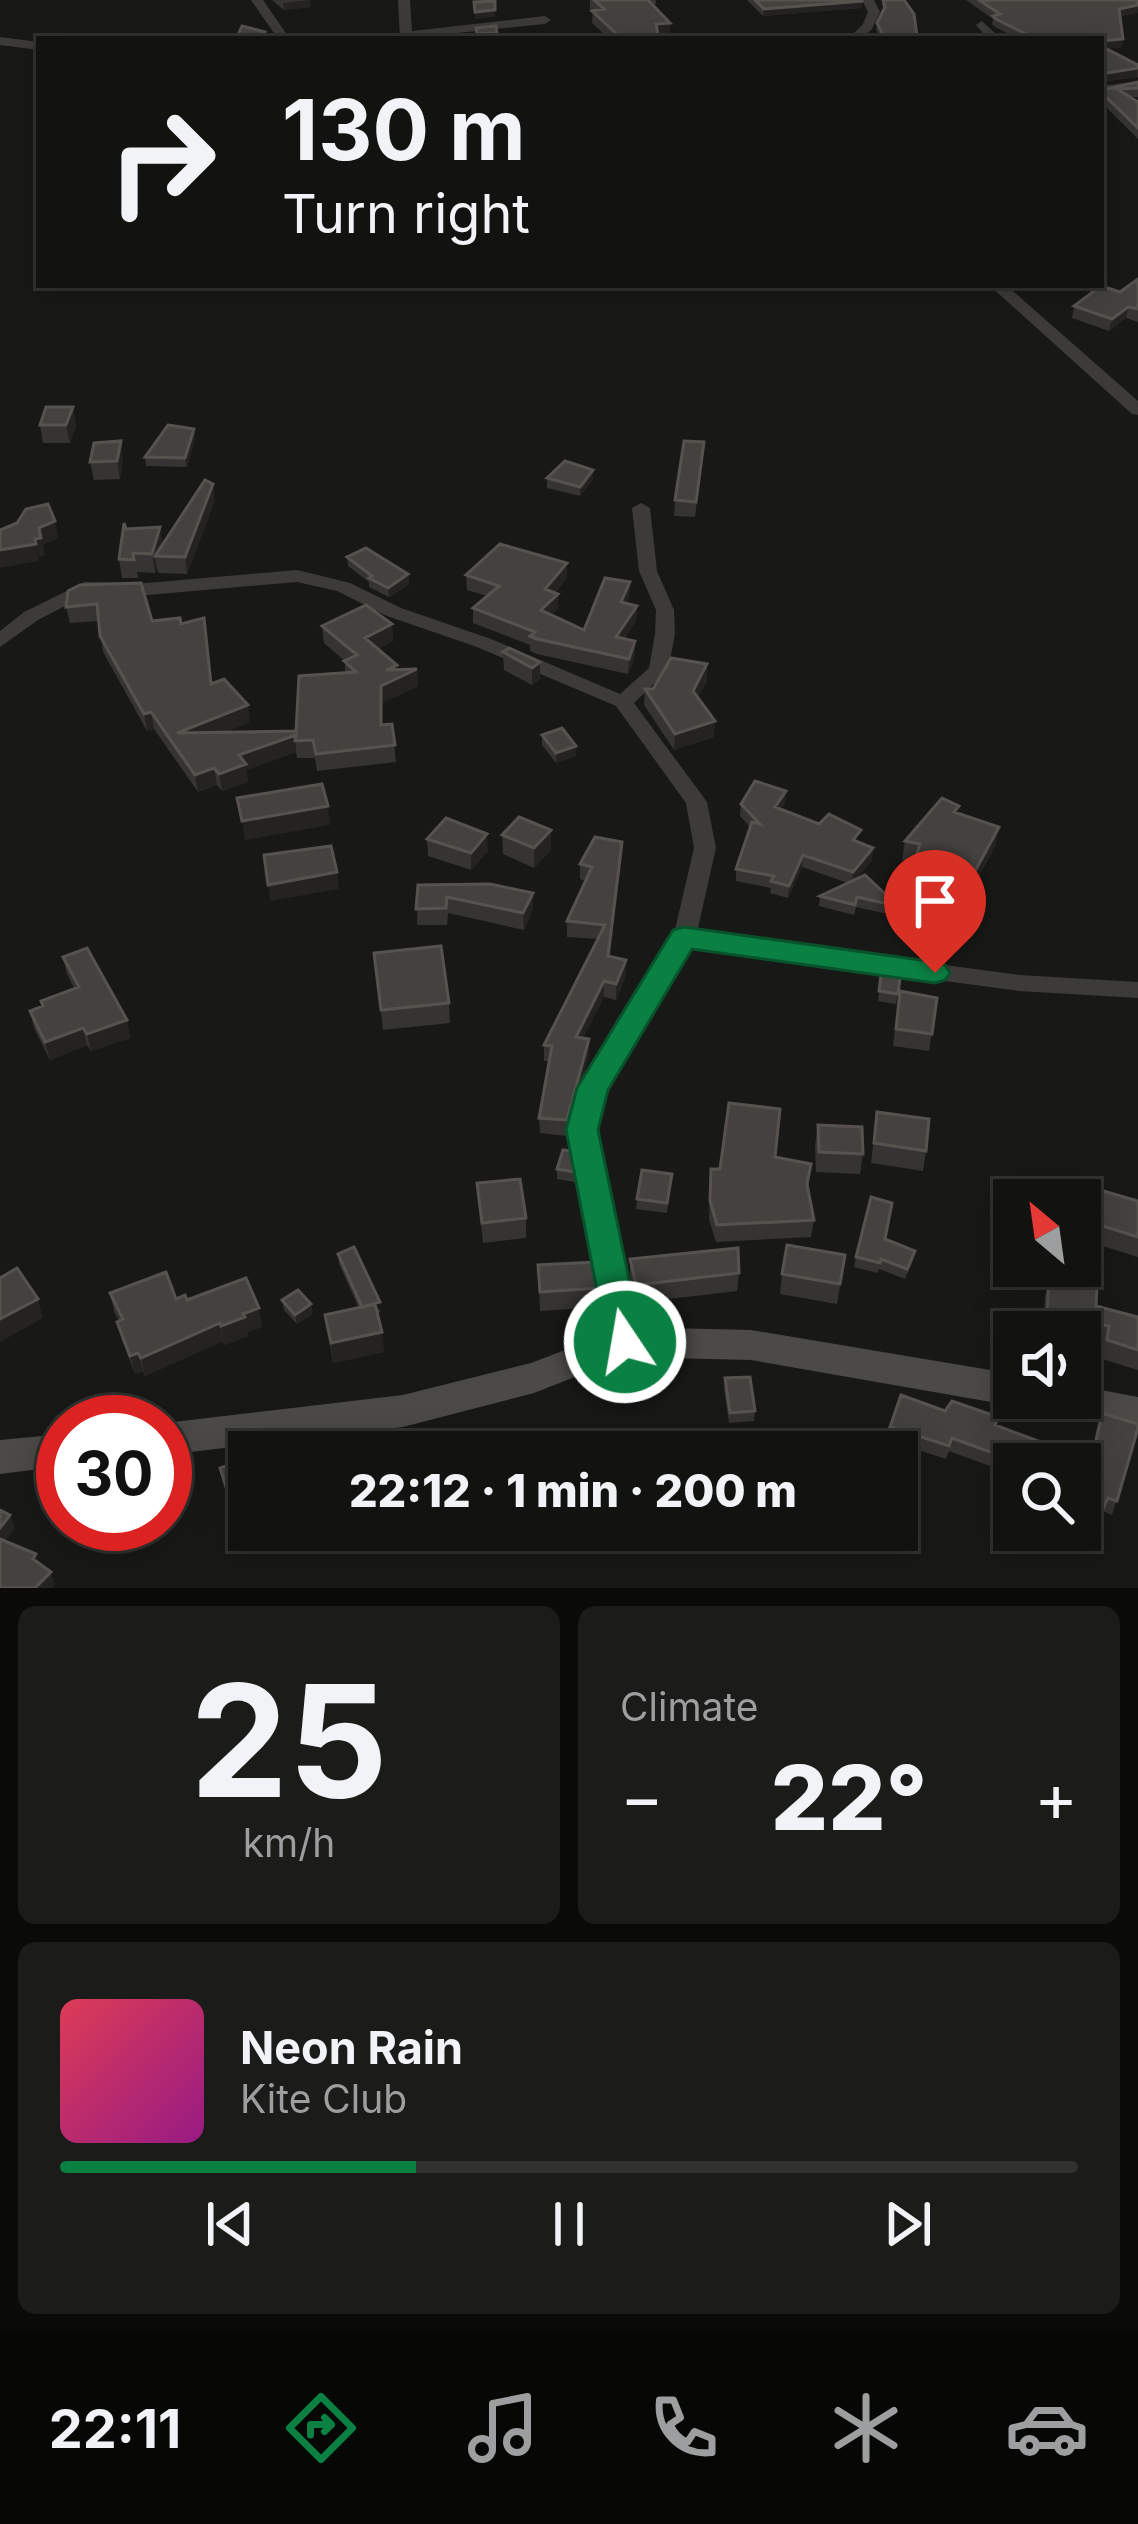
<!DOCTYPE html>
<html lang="en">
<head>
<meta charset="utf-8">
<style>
	:root { --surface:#121210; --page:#1b1b19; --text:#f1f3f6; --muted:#9c9e9f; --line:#313230; --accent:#0b8043 }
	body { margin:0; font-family:Inter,sans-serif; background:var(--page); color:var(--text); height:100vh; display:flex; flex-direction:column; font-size:45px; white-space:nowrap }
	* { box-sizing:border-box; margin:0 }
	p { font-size:39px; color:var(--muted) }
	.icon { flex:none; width:66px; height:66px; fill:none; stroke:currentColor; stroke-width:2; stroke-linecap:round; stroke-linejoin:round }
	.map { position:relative; height:1588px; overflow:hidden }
	.panel { display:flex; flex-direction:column; gap:18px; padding:18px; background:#0a0a09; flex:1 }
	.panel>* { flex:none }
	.banner { position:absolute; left:36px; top:36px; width:1068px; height:252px; border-radius:0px; box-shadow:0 6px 30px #0003,0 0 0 3px var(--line); background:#121210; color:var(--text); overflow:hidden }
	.needle { width:78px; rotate:331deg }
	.fabs { position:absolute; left:993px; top:1179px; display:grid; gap:24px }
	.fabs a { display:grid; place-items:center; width:108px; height:108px; border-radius:0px; background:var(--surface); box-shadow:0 6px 30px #0003,0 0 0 3px var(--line); font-size:60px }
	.speed { position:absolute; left:36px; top:1395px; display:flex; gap:24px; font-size:60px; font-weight:700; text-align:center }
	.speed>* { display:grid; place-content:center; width:156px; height:156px; border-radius:50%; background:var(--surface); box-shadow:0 6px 30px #0003,0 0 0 3px var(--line); line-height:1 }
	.speed .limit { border:18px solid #d22; background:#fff; color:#111 }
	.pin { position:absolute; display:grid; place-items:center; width:102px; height:102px; color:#fff; margin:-123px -51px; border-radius:50% 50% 50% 0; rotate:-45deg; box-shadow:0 0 12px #0007 }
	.pin .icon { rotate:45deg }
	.me { position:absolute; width:132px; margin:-66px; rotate:348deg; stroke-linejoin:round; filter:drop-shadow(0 0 9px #0008) }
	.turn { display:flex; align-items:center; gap:42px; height:252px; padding:0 48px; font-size:54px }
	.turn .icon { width:156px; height:156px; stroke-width:2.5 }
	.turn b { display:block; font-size:84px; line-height:102px }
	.big { font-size:90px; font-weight:800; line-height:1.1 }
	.panel .widget { flex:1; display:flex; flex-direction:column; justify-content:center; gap:18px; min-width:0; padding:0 42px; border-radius:18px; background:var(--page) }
	.panel .dial { align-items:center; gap:0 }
	.dial b { font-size:156px; line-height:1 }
	.song { display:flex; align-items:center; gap:36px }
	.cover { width:144px; height:144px; border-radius:18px; background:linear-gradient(135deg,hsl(350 70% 55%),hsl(310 70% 35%)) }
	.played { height:12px; border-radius:6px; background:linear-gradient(90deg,var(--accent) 35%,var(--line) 35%) }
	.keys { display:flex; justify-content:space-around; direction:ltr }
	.heat { display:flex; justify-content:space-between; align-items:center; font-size:66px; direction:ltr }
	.panel .tiles { flex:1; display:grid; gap:18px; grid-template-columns:1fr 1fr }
	.widget:last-child { grid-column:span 2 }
	.trip { position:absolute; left:228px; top:1431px; width:690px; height:120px; border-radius:0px; background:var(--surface); box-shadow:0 6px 30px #0003,0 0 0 3px var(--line); font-weight:800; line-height:120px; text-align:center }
	.dock { display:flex; height:192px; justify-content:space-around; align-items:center; background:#070706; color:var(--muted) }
	.dock .icon { width:84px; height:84px }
	.dock .current { color:var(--accent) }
	.dock b { font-size:54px; color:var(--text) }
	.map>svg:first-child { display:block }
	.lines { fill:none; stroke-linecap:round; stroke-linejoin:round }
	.street { fill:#3d3b37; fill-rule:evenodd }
	.secondary { fill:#4c4a46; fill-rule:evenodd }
	.wall { fill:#363432 }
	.shaded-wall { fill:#242321 }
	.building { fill:#44423f; stroke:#56534f; stroke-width:3 }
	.route { fill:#0b8043; stroke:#07532c; stroke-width:3 }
</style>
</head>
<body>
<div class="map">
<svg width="1138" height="1588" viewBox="0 0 1138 1588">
	<rect width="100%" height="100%" fill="#181816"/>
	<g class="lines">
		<path class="street" d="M251,0H263L290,39H278Z
			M398,0H410L412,31L545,16L551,20L545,24L400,39Z
			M862,0H874L880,12L872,29L861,39H848L863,24L868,12Z
			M982,21L1001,39H988L976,25Z
			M0,37L39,42V50L0,45Z
			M1138,81V89L1101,94V86Z
			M989,285H1006L1138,401V415L1132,414Z
			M641,503L650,508L657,571L674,610L675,634L668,670L634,703L707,802L716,848L697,932L1019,975L1138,982V998L1019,991L690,947L605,1089L594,1130L639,1342L635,1350L625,1354L615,1350L611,1342L570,1130L581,1088L673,938L694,848L686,803L616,706L477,647L387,616L337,591L297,582L147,595L88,594L38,620L0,647V631L24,612L85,582L147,583L297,570L350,583L401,608L491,639L620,694L649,668L655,634L656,610L639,571L632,508Z"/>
		<path class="secondary" d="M625,1327L751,1330L1014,1374V1398H1028L1014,1406L751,1360L626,1357L534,1393L403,1427L165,1455V1423L403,1395L531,1363Z
			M1080,1386L1138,1397V1429L1057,1414L1044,1409L1039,1398H1080Z
			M63,1434V1466L0,1474V1440Z"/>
	</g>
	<path class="wall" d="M272,0H310V7L284,10Z
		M590,0H656V4L653,5L670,23V35L658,36L659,39H609L592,23L593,11L590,8Z
		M747,0H862V1L861,8L763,16Z
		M882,0L917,36L916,39H881L876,30L877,23L883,10Z
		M966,0H1138L1120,17L1123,39L1122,47L1106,49L1138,65V78L1137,77L1101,82V39H1019L995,27L992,24L993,19Z
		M1138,82V97H1130L1138,102V139L1101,102V88L1103,90Z
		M1138,279V322L1126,318L1109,331L1072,318L1074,306L1120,292Z
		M40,425H76L70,443H43Z
		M194,429L195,438L187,467L146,466L145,457Z
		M704,442L695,517L674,516L675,500Z
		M123,460L120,479L94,480L90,462Z
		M593,470V479L580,496L547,488V478Z
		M215,500L187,574L158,573L157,567L155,573L137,572L138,578H122L119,559L126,529L163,544Z
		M347,557L408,574L409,584L389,597L369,587V582L348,566Z
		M466,575L567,578L555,593L558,609L551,615L584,630L630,582L629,597L626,604L637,606L636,621L625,638L635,656L628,674L537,654L530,651V645L473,623V608L487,596L467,590Z
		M68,591L152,621L181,624L212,684L250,722L225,732L296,731L345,673V661L324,643L322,626L392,624L393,641L378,649L397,665V669H417L418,686L382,703V725L392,724L396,762L317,771L315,758H297L296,752L246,770L248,782L222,791L217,785L198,792L154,729L147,731L103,652L99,621L70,623L66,607Z
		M503,652L540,662V679L532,685L504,670Z
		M707,664V681L698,697L714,737L674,750L644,705L645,689H653Z
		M542,735L576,756L556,763L542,745Z
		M785,803L781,809L859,842L872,860L856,879L898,906L897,916L856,907L854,915L819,906L820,896L848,883L802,867L788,898L770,893L771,888L736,881V869L750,827L740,816L741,804Z
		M958,814L996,845L973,887L971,906L961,941L897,926L900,907L914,863L902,860L905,841Z
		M502,835L551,850L534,868L503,854Z
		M427,839L488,851L471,870L428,856Z
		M622,842L610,957L626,976L616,1000L604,997L583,1038L589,1039V1054L567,1136L540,1133L539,1118L549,1061H544V1045L598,939L567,937V921L585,881L580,879V864Z
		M418,885L533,909L524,930L448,913L447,925H417Z
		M374,953L449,1003L450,1023L383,1030Z
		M63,957L127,1020L130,1038L91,1051L87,1045L50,1060L34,1028L30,1011L42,1006L41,1001L74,988L67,974Z
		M882,967L901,970L896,1004L878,1001Z
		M900,991L937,998L929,1051L893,1046Z
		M877,1112L926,1151L923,1171L871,1163Z
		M818,1125L863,1154L860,1174L816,1172L815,1145Z
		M775,1158L808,1188L814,1220L811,1237L716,1242L709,1219L711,1169H720Z
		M557,1169L575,1172V1182L557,1179Z
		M672,1174L667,1213L636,1209L637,1199Z
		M1026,1180L1138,1201V1257L1080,1239V1200H1023L1022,1198Z
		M477,1183L526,1218V1238L483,1243Z
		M885,1239L915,1251L913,1261L905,1279L879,1269L878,1273L854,1267L856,1257Z
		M338,1254L381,1312L377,1313L384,1352L333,1363L325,1315L359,1308L339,1264Z
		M845,1255L837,1304L780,1294L782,1274Z
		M630,1259L739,1273L737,1291L635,1303L630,1277Z
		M999,1263L1023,1266L1018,1280L996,1273Z
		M538,1265L600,1288V1307L540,1311Z
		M1049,1278L1096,1306L1138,1317V1370L1102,1359L1104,1345L1080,1340V1332H1042L1045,1296Z
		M110,1293L259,1308L262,1327L247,1332L248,1336L224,1345L223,1341L145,1376L143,1371L135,1374L122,1340L117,1322L119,1321L114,1311Z
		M282,1300L311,1304L312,1314L297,1324L284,1310Z
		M725,1378L755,1411L754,1421L729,1423L724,1388Z
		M945,1411L995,1425L1040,1464H1014V1475L949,1451L946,1459L887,1440L890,1427Z
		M1102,1413L1138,1428L1112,1515L1103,1511L1089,1542L1064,1530H1080V1464L1090,1463Z
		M249,1458L239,1535L220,1468Z"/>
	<path class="shaded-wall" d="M310,0V7L284,10L283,3Z
		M862,1L861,8L763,16L764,9Z
		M1138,5V13L1117,17L1119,9Z
		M495,10V17L475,19V12Z
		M670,23V35L655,37L656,24Z
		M497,33V39H477V34Z
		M1123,39L1122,47L1101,49V41Z
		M1138,68L1137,77L1101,82V74Z
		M1128,307L1126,318L1109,331L1112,319Z
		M73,407L76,425L70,443L66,425Z
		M194,429L195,438L187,467L185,458Z
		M121,441L123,460L120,479L117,461Z
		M593,470V479L580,496V487Z
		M213,484L215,500L187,574L185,557Z
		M55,521L58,538L43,545L39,528Z
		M160,527L163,546L155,556L157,567L155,573L152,554Z
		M41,538L45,556L39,557L35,539Z
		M36,544L39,561L0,568V550Z
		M567,563V578L545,604V589Z
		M408,574L409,584L389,597L388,588Z
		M630,582L629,597L621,617V602Z
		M558,594V609L541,625V610Z
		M637,606L636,621L616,651V637Z
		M392,624L393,641L367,655L365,638Z
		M635,641V656L628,674L629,659Z
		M540,662V679L532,685V668Z
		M707,664V681L693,707V691Z
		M397,665L398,678L417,669L418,686L382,703V742L381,686L386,670Z
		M248,705L250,722L180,750L177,733Z
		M151,712L154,729L147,731L144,714Z
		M715,721L714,737L674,750L675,734Z
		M296,735V752L246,770L248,782L222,791L219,774L239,755Z
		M576,746V756L556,763V753Z
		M214,768L217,785L198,792L195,775Z
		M786,791L785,803L774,819L775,807Z
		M328,806L330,825L245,840L242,821Z
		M999,827L996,845L963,905L967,886Z
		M551,830V850L534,868V848Z
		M487,834L488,851L471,870V853Z
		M622,842V858L608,972V956Z
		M873,848L872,860L852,884L853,872Z
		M803,855L802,867L788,898L789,886Z
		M337,872L339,889L270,901L268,885Z
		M974,887L971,906L961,941L964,922Z
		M533,893V909L524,930L523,913Z
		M626,960V976L616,1000V984Z
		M604,981V997L576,1052V1037Z
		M127,1020L130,1038L91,1051L87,1034Z
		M83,1028L87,1045L50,1060L45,1042Z
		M589,1039V1054L567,1136V1120Z
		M38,1299L43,1318L0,1342V1319Z
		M311,1304L312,1314L297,1324L295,1315Z
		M259,1308L262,1327L247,1332L248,1336L224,1345L221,1326L243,1314Z
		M220,1323L223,1341L145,1376L141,1358Z
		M382,1332L384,1352L333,1363L331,1343Z
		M138,1353L143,1371L135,1374L130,1356Z
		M249,1510V1530H251L239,1535L235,1516Z
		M10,1515L15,1529L0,1547V1528Z
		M51,1572L55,1585L53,1588H35Z"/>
	<path class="building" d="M594,0H648L670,23L656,24L659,39H622L592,11L604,9Z
		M755,0H862V1L764,9Z
		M883,0H904L914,14L917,36L884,37L877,23L885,7Z
		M979,0H1138V5L1119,9L1123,39L1101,41V39H1019L1032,37L996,19L993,16L1000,14Z
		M495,1V10L475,12L474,2Z
		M242,26L265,32L261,39H236Z
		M496,26L497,33L477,34L476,28Z
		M1101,46L1138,65V68L1101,74Z
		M1138,82V88L1117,89L1138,102V128L1101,92V88L1103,90Z
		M1138,279V309L1128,307L1112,319L1074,306L1101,286L1120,292Z
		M46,407H73L66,425H40Z
		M168,425L194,429L185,458L145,457Z
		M121,441L117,461L90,462L94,443Z
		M684,441L704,442L696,502L675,500Z
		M565,461L593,470L580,487L547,478Z
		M205,480L213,484L185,557L155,556Z
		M48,504L55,521L39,528L41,538L35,539L36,544L0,550V530L17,523L26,509Z
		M124,523L126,529L160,527L152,554L133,553L134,560L119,559Z
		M500,544L567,563L545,589L558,594L541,610L584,630L605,578L630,582L621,602L637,606L616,637L635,641L629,659L537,639L530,636L535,632L473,608L499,586L466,575Z
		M366,548L408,574L388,588L369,578L372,576L347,557Z
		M141,583L152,621L180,618L181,624L204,618L211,684L224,679L248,705L177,733L296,731L299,676L356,672L344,661L357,655L322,626L366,605L392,624L365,638L397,665L386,670L417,669L381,686V725L392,724L395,745L316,754L313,740L295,741L296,735L239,755L246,764L219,774L214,768L195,775L151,712L144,714L100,636L97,604L66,607L68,591L80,585Z
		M509,648L540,662L532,668L503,652Z
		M671,658L707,664L693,691L715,721L675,734L645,689H653Z
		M562,728L576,746L556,753L542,735Z
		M755,781L786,791L775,807L819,824L829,814L861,830L853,840L873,848L853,872L803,855L789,886L771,881L774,876L736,869L752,822L760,824L741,804Z
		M322,784L328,806L242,821L237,798Z
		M942,798L959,806L954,812L999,827L967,886L974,887L964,922L900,907L920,844L905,841Z
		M519,817L551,830L534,848L502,835Z
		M446,818L487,834L471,853L427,839Z
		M595,837L622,842L608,956L626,960L616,984L604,981L576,1037L589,1039L567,1120L539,1118L552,1046L544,1045L605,925L567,921L592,867L580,864Z
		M331,846L337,872L268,885L264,855Z
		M865,875L898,906L857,897L855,905L820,896Z
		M490,884L533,893L523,913L447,897L446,908L416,909L418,885Z
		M441,946L449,1003L381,1010L374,953Z
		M87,948L127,1020L87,1034L83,1028L45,1042L30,1011L43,1006L41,1001L79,987L63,957Z
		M882,967L901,970L898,994L879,991Z
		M900,991L937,998L932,1034L896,1029Z
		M729,1103L780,1109L775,1157L811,1164L807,1184L814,1220L717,1225L710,1201L711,1169H720Z
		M877,1112L929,1119L926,1151L874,1143Z
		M818,1125L862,1127L863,1154L819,1152Z
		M563,1150L572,1151L575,1172L557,1169Z
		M642,1170L672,1174L667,1203L637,1199Z
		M520,1179L526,1218L482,1223L477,1183Z
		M1026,1180L1050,1181L1071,1189L1073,1182L1138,1201V1237L1080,1219V1200H1044Z
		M871,1197L892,1203L885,1239L915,1251L907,1269L881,1259L880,1263L856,1257Z
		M1009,1233L1014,1234V1266H1022L1020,1270L999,1263Z
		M787,1245L845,1255L840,1284L782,1274Z
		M354,1247L380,1302L362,1307L338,1254Z
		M738,1248L739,1273L636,1285L630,1259Z
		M595,1262L600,1288L540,1292L538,1265Z
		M17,1268L38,1299L0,1319V1278Z
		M166,1272L176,1299L185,1295L187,1300L246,1278L259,1308L243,1314L245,1317L221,1326L220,1323L141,1358L138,1353L130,1356L117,1322L123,1319L110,1293Z
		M1049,1278L1097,1286L1096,1306L1138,1317V1350L1107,1340L1109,1326L1047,1315Z
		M298,1290L311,1304L295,1315L282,1300Z
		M375,1304L382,1332L331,1343L325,1315Z
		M750,1377L755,1411L730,1413L725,1378Z
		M901,1395L945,1411L952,1401L998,1417L995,1425L1046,1444L1039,1464H1023L952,1438L949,1446L890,1427Z
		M1102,1413L1138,1424V1428L1117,1501L1108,1498L1093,1529L1080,1522L1079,1464L1081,1459L1091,1463Z
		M249,1458V1510L235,1516L220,1468Z
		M0,1510L10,1515L0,1528Z
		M0,1539L36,1554L33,1559L51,1572L35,1588H0Z"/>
	<path class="route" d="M684,927L935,962L945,965L950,973L945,980L935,983L692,949L608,1090L598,1130L642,1342L637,1352L625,1357L612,1352L607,1342L566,1130L577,1088L673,930Z"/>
</svg>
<div class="fabs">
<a><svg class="needle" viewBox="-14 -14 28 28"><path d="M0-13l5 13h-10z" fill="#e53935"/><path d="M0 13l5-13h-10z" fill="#9c9e9f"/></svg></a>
<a><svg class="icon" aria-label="sound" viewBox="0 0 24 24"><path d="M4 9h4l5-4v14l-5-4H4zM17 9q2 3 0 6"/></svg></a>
<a><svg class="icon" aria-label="search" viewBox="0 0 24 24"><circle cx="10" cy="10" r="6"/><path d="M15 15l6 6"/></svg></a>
</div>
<div class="speed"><div class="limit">30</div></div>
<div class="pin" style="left:935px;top:973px;background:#d93025"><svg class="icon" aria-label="arrive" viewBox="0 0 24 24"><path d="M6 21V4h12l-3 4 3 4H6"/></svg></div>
<svg class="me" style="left:625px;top:1342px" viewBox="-20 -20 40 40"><circle r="17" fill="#0b8043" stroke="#fff" stroke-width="3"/><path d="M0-11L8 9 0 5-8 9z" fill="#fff"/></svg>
<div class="trip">22:12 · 1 min · 200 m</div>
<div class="banner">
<div class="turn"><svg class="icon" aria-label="right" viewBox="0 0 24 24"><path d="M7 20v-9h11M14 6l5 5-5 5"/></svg><div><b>130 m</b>Turn right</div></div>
</div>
</div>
<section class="panel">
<div class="tiles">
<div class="widget dial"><b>25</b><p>km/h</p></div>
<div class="widget"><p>Climate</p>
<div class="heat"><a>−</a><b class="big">22°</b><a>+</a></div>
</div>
<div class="widget">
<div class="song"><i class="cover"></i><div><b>Neon Rain</b><p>Kite Club</p></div></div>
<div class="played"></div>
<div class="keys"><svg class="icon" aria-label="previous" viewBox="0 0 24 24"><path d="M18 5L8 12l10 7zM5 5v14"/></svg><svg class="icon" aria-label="pause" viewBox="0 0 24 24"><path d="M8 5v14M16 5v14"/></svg><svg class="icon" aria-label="next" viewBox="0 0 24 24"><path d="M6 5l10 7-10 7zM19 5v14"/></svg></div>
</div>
</div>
</section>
<nav class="dock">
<b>22:11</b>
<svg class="icon current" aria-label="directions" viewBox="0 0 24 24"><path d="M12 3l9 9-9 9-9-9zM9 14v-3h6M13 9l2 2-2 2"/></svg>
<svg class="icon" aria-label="music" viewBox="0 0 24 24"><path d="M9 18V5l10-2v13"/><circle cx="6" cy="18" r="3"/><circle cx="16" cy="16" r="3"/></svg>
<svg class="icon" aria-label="phone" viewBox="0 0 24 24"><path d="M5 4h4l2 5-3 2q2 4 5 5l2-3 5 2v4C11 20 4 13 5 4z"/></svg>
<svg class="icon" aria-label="climate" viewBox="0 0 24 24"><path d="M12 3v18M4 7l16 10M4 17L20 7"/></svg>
<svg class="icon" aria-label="car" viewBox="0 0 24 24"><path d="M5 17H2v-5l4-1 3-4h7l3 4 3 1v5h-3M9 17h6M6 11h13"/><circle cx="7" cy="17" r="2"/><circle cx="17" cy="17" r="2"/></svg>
</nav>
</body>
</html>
